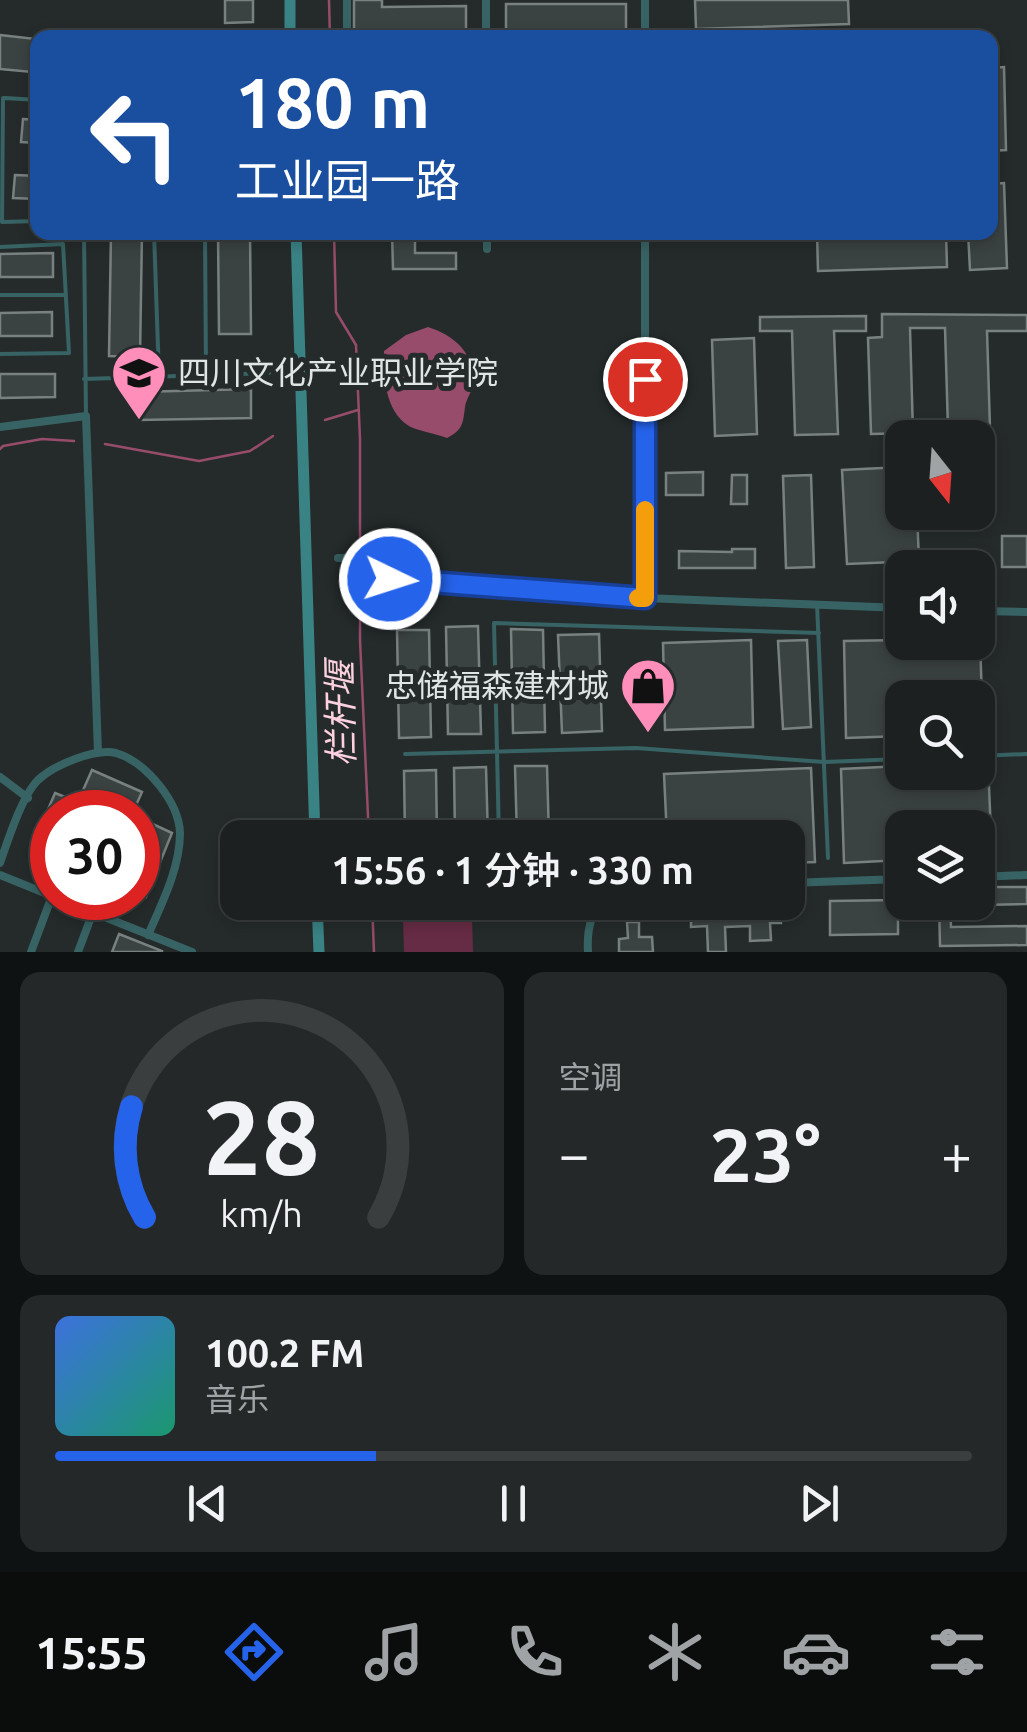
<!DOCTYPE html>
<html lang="zh">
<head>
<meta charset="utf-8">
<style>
	:root { --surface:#1c2020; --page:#252829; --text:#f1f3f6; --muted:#a0a3a5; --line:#3a3e3e; --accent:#2563eb }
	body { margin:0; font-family:Ubuntu,"Noto Sans SC",sans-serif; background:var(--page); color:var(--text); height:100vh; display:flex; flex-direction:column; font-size:38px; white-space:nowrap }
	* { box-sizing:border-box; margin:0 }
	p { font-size:32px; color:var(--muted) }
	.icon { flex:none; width:55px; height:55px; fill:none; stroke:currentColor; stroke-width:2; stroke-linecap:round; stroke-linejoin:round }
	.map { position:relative; height:952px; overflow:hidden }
	.details { display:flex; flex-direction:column; gap:20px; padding:20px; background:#0f1212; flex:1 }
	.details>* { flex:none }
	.guide { position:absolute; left:30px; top:30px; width:968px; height:210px; border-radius:20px; box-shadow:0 5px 15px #0003,0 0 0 2px var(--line); background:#1a4fa0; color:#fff; overflow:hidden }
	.needle { width:65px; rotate:163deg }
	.tools { position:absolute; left:885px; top:420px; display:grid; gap:20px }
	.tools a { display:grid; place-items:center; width:110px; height:110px; border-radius:20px; background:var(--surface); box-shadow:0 5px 15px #0003,0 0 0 2px var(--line); font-size:50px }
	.speed { position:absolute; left:30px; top:790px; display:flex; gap:20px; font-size:50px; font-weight:700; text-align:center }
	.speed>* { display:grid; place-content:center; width:130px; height:130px; border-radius:50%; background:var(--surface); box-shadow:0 5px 15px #0003,0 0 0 2px var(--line); line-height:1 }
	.speed .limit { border:15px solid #d22; background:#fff; color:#111 }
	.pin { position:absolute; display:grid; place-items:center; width:85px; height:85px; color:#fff; margin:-42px; border:5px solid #fff; border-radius:50%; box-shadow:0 2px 10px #0007 }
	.me { position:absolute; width:110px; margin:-55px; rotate:94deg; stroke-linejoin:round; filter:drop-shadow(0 0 8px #0008) }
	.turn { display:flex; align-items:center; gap:35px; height:210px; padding:0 40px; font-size:45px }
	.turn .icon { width:130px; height:130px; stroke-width:2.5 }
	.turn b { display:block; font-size:70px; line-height:85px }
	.big { font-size:75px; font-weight:600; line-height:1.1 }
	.details .card { flex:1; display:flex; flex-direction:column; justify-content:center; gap:15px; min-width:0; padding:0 35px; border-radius:20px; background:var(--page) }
	.details .dial { align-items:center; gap:0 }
	.dial svg { height:260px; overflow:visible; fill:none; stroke:var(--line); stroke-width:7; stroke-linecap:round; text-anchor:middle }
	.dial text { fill:var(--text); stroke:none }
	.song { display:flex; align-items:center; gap:30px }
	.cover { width:120px; height:120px; border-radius:15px; background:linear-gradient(135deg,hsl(220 70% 55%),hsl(160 70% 35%)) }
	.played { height:10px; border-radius:5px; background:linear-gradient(90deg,var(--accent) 35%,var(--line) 35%) }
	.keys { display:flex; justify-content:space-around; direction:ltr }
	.heat { display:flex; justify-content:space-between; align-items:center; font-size:55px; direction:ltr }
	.details .tiles { flex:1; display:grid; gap:20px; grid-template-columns:1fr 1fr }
	.card:last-child { grid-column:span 2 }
	.trip { position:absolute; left:220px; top:820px; width:585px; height:100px; border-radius:20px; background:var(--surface); box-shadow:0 5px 15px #0003,0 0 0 2px var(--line); font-weight:600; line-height:100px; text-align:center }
	.tabs { display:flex; height:160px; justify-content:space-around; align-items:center; background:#0b0d0d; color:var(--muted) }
	.tabs .icon { width:70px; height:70px }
	.tabs .active { color:var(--accent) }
	.tabs b { font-size:45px; color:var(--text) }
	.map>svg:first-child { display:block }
	.green { fill:#672c45 }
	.water { fill:#974c6b }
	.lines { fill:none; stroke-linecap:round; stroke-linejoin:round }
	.stream { stroke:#974c6b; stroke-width:2.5 }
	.building { fill:#3b4242; stroke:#788080; stroke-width:2.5 }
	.lane { stroke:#386364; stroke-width:4 }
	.street { stroke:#386364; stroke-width:8 }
	.secondary { stroke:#3a8385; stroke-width:11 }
	.route-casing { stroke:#184099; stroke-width:25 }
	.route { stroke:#2563eb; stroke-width:18 }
	.slow { stroke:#f59e0b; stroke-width:18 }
	.labels { text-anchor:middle; stroke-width:10; stroke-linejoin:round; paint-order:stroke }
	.poi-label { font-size:32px; fill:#dfe4e4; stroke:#252b2b; text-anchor:start }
	.water-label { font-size:35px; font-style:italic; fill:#fed1e0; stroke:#252b2b }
</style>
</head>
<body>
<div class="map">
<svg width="1027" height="952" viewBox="0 0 1027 952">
	<rect width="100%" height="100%" fill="#252b2b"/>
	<path class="green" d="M472,918L473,952H404L403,920Z"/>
	<path class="water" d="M428,327C454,335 476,354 473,384C472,392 466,399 465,407C463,423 463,430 447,438C437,434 415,430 409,426C385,411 383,376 384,351L406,335Z"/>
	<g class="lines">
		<path class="stream" d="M329,0L330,38
			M334,232L336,312L356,345L360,439V640L369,838
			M325,420L358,410
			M105,444L199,461L250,451L273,436
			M0,449L3,446L42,439L74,441
			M372,902L374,952"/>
	</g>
	<path class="building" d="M225,0H253V22L225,23Z
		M354,0H382V7L466,6V29L381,30V38H354Z
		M695,0H848L849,24L696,29Z
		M506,4H626V38H506Z
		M0,35L36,39L32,72L0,69Z
		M1004,67L1006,150L990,151V68Z
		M23,119L38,120V143L21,142Z
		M15,175L38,176V199L13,198Z
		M1004,183L1007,268L970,270L968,232H990V184Z
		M111,232H142L140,357L109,356Z
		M218,232H250L251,334H219Z
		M392,232H415V253H456V269H393Z
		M817,232H946L947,267L818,271Z
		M53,253V277H0V254Z
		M52,312V336H0V313Z
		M882,314L1027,315V331H987L990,428L948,429L945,328H910L913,433L871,434L868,338L882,337Z
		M866,316V331H834L838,434L795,435L792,331H760V317Z
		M754,338L757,434L715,436L712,340Z
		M0,374H55V397L0,398Z
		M251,389V418L138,420V392Z
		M902,467V512H917L919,561L847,564L842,470Z
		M703,472V495H666V473Z
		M732,475H747V504H731Z
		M811,475L814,567L786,568L783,476Z
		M1002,536H1027V567H1002Z
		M732,549H755V568H679V551L732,552Z
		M478,626L481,734H448L446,627Z
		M511,629L543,630L545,732L513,733Z
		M397,630H429L431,737L399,738Z
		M599,634L602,731L562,733L558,635Z
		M751,640L753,727L665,730L663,643Z
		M807,640L811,727L783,729L778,641Z
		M902,640V642H980L982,698H902V736L846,738L844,641Z
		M978,763H988L992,857H978V828H902V860L844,863L841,769L902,766V772H978Z
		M515,766H547L549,838H517Z
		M486,767L488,838H455L454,768Z
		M811,768L815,862L788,863V838H667L664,774Z
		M92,770L142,792L133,812H116L80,797Z
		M436,770L437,838H405L404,771Z
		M55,793L80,803L76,812H52V858L31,849Z
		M144,820L172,833L146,897L138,893V835Z
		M978,887H1027V904L978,905Z
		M898,900V934L830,935V901Z
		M939,902H950L951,927L1027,926V945L940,946Z
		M720,903L721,916L752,915L751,903H766L767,914L780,913L781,923H770L771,940L750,941V926L725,927L726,952H708L707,926L691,927V916L707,915V904Z
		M627,922H639V937H652L653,952H619V939L628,938Z
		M119,934L162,951V952H112Z"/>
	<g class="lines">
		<path class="lane" d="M3,98L2,222L38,221
			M5,98L38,100
			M84,232L86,416
			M154,232L159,377
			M205,232L206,375
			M0,247L63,244L69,353L0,354
			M0,295H66
			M84,379L269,373
			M817,604L828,858
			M405,754L636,748L824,762L902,759
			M978,756L1027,754
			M499,838L494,623L819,633"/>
		<path class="street" d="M347,0V38
			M486,0V38
			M645,38V0
			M487,232V249
			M0,427L86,416L98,753
			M338,558C368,558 374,549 390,579L645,598L902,608
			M645,598V232
			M978,611L1027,612
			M0,777L28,798
			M0,863C8,840 22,796 38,780C54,765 95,748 116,753C146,762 179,802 180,833C180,868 162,903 148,935
			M0,875L52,896
			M978,877L1027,875
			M788,883L902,879
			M57,898L192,952
			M31,952L52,896
			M78,952L93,912
			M588,952C587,935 589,915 602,902"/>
		<path class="secondary" d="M290,0V38
			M296,232L315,838
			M317,902L319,952"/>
	</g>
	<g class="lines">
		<g class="route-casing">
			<path id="route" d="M390,579L645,598V379"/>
		</g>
		<use href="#route" class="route"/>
		<path class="slow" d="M638,598H645V510"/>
	</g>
	<defs>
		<g id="school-pin" transform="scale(2.875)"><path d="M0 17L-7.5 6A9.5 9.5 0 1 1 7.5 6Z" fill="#ff8eba" stroke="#252b2b"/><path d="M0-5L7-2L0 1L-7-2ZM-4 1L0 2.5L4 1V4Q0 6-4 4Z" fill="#111"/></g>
		<g id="shop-pin" transform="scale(2.875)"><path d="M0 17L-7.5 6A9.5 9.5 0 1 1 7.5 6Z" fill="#ff8eba" stroke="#252b2b"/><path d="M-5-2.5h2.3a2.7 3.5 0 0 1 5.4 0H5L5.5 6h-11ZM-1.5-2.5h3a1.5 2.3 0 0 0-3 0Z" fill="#111"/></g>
	</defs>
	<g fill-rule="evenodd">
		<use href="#school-pin" x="139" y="373"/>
		<use href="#shop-pin" x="648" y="686"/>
	</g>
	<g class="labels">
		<g class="poi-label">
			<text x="178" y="384">四川文化产业职业学院</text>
			<text x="609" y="697" text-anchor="end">忠储福森建材城</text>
		</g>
		<g class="water-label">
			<text transform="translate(341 714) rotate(-91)" y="12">栏杆堰</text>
		</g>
	</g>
</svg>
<div class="tools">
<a><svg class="needle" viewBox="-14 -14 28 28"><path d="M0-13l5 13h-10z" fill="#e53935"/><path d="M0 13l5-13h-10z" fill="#a0a3a5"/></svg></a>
<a><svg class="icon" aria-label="sound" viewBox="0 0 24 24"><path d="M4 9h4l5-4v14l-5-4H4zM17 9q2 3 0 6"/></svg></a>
<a><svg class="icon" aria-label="search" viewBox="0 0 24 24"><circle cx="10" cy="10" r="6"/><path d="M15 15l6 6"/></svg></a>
<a><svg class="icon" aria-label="layers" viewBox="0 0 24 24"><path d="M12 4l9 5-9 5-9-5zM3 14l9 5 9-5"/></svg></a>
</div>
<div class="speed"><div class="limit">30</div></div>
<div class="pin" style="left:645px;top:379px;background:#d93025"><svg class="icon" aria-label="arrive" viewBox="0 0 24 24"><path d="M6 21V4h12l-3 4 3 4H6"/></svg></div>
<svg class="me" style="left:390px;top:579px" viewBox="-20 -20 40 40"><circle r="17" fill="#2563eb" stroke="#fff" stroke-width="3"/><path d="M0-11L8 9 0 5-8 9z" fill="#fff"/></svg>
<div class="trip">15:56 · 1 分钟 · 330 m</div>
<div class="guide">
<div class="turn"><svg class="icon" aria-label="left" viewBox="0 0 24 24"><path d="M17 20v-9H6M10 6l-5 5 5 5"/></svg><div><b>180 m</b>工业园一路</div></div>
</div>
</div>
<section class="details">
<div class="tiles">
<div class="card dial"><svg viewBox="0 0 100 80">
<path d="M14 69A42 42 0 1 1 86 69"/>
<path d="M14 69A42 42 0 0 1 10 35" stroke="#2563eb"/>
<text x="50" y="56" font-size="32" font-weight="700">28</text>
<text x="50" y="72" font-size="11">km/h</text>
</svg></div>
<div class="card"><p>空调</p>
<div class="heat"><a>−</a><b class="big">23°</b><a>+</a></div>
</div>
<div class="card">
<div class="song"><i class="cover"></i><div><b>100.2 FM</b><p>音乐</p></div></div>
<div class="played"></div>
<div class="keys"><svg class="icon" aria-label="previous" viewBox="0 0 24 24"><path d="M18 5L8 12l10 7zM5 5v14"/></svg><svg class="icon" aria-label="pause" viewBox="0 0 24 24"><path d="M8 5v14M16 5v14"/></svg><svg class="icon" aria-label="next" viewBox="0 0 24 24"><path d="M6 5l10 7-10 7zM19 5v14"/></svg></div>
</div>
</div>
</section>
<nav class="tabs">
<b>15:55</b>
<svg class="icon active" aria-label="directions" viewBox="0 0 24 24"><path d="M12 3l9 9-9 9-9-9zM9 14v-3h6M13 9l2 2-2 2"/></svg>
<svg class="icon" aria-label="music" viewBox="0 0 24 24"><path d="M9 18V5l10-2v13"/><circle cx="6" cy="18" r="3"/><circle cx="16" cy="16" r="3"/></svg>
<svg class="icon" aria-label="phone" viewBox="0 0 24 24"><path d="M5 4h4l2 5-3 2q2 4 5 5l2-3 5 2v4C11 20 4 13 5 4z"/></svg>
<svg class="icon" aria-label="climate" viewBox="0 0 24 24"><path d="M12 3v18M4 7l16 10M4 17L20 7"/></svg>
<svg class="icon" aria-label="car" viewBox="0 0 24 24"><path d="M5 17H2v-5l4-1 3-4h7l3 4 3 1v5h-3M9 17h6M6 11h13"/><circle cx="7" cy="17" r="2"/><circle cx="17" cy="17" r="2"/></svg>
<svg class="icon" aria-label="filters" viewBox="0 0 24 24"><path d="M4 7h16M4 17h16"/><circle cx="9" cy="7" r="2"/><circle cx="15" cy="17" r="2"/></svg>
</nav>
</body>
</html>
